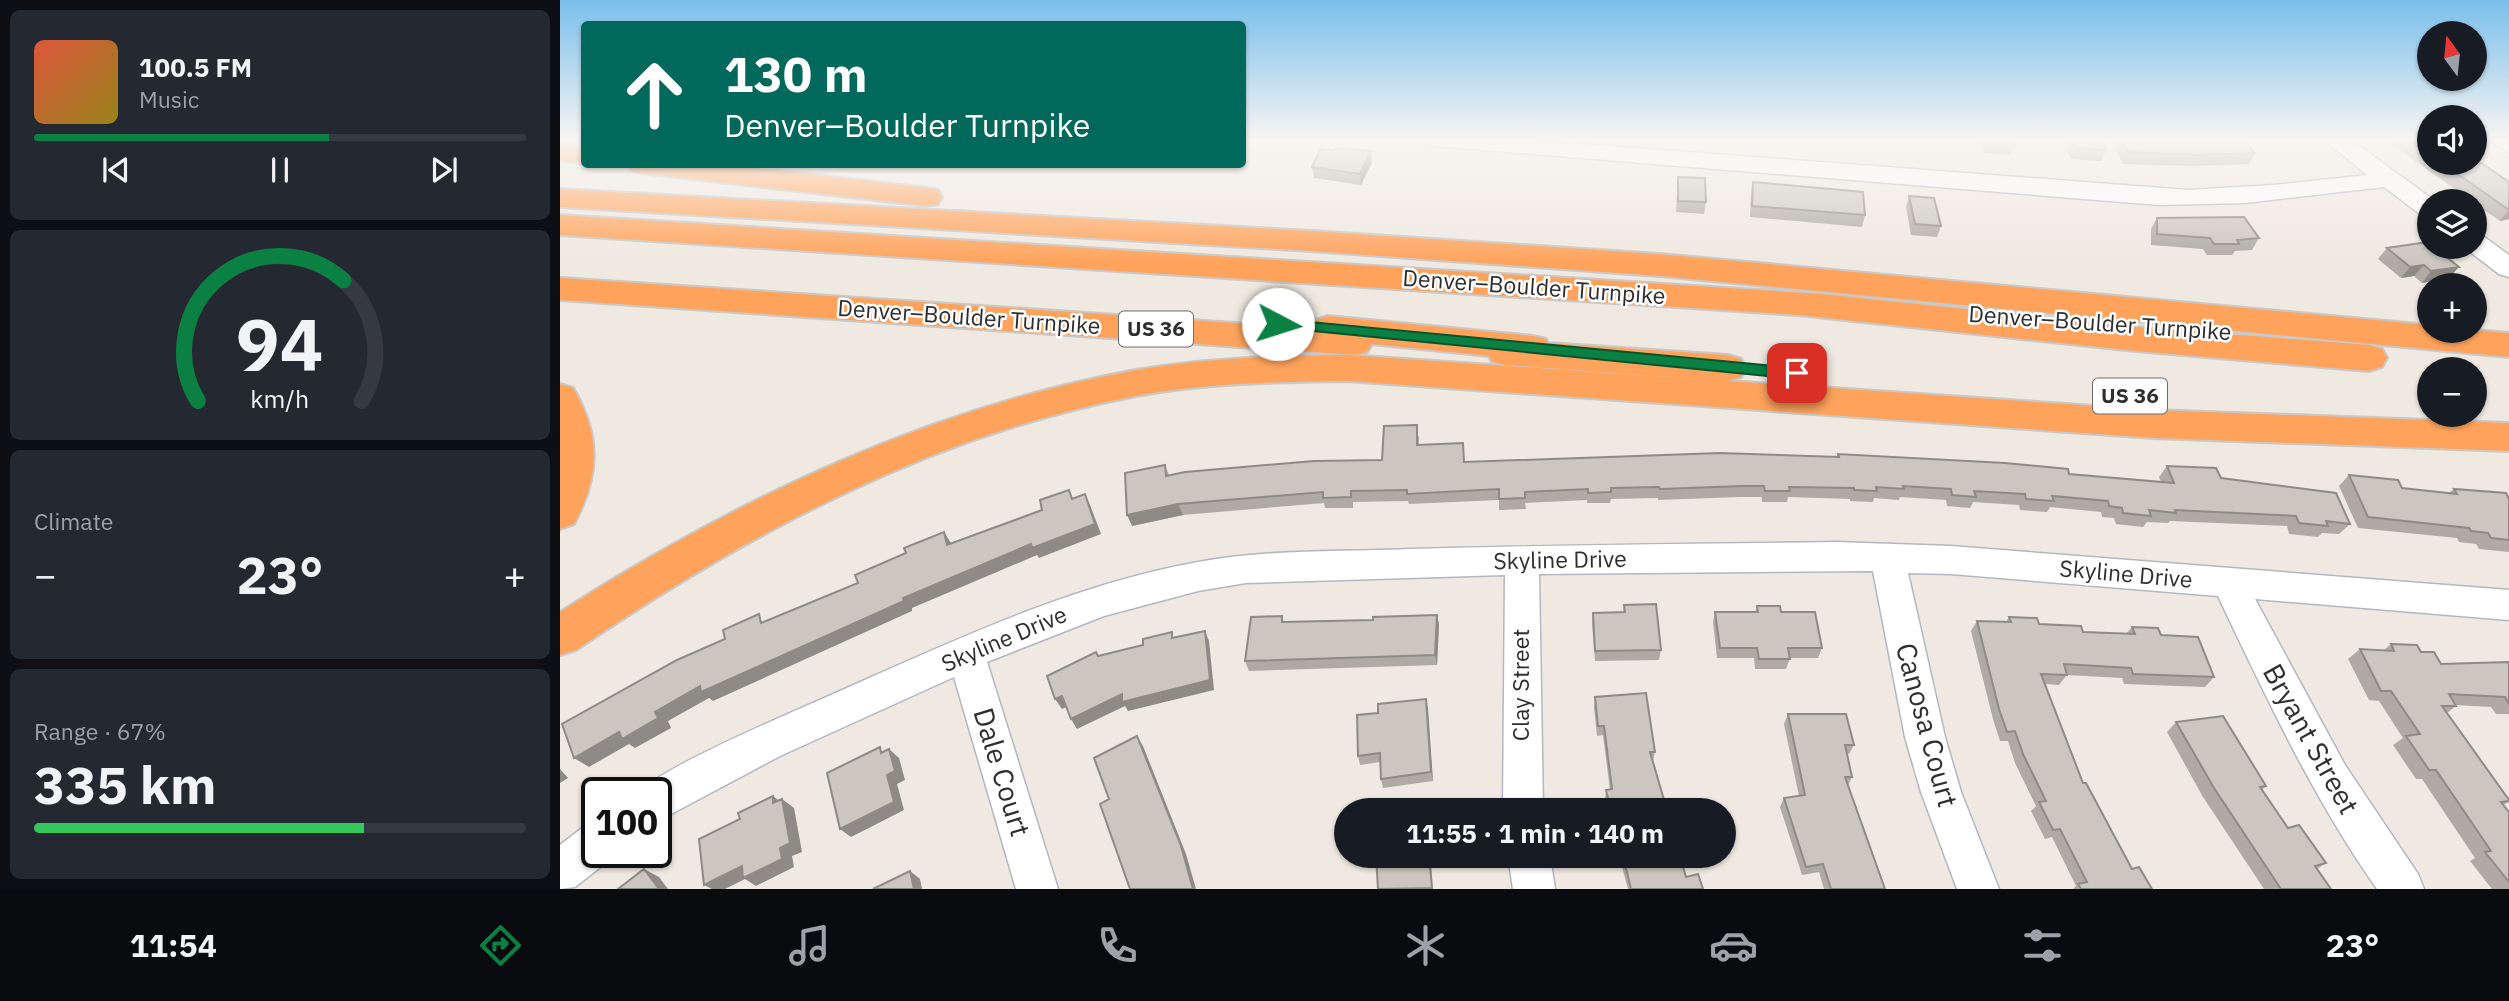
<!DOCTYPE html>
<html lang="en">
<head>
<meta charset="utf-8">
<style>
	:root { --surface:#171b24; --page:#242831; --text:#f1f3f6; --muted:#9ea1a6; --line:#363941; --accent:#0b8043 }
	body { margin:0; font-family:"IBM Plex Sans",sans-serif; background:var(--page); color:var(--text); height:100vh; display:flex; flex-direction:column; font-size:26px; white-space:nowrap }
	* { box-sizing:border-box; margin:0 }
	p { font-size:23px; color:var(--muted) }
	.icon { flex:none; width:38px; height:38px; fill:none; stroke:currentColor; stroke-width:2; stroke-linecap:round; stroke-linejoin:round }
	.map { position:relative; flex:1; overflow:hidden }
	.panel { display:flex; flex-direction:column; gap:10px; padding:10px; background:#0d0f14; width:560px }
	.panel>* { flex:none }
	.banner { position:absolute; left:21px; top:21px; width:665px; height:147px; border-radius:7px; box-shadow:0 2px 5px #0004; background:#00695c; color:#fff; overflow:hidden }
	.needle { width:46px; rotate:345deg }
	.controls { position:absolute; left:1857px; top:21px; display:grid; gap:14px }
	.controls a { display:grid; place-items:center; width:70px; height:70px; border-radius:50%; background:var(--surface); box-shadow:0 2px 5px #0004; font-size:35px }
	.speed { position:absolute; left:21px; top:777px; display:flex; gap:14px; font-size:35px; font-weight:700; text-align:center }
	.speed>* { display:grid; place-content:center; width:91px; height:91px; border-radius:50%; background:var(--surface); box-shadow:0 2px 5px #0004; line-height:1 }
	.speed .limit { border:4px solid #111; border-radius:10px; background:#fff; color:#111 }
	.pin { position:absolute; display:grid; place-items:center; width:60px; height:60px; color:#fff; margin:-30px; border-radius:14px; box-shadow:0 4px 10px #0006 }
	.me { position:absolute; width:77px; margin:-38px; rotate:95deg; stroke-linejoin:round; filter:drop-shadow(0 0 5px #0008) }
	.turn { display:flex; align-items:center; gap:24px; height:147px; padding:0 28px; font-size:32px }
	.turn .icon { width:91px; height:91px; stroke-width:2.5 }
	.turn b { display:block; font-size:49px; line-height:60px }
	.big { font-size:52px; font-weight:700; line-height:1.1 }
	.panel .tile { flex:1; display:flex; flex-direction:column; justify-content:center; gap:10px; min-width:0; padding:0 24px; border-radius:10px; background:var(--page) }
	.panel .dial { align-items:center; gap:0 }
	.dial svg { height:182px; overflow:visible; fill:none; stroke:var(--line); stroke-width:7; stroke-linecap:round; text-anchor:middle }
	.dial text { fill:var(--text); stroke:none }
	.song { display:flex; align-items:center; gap:21px }
	.cover { width:84px; height:84px; border-radius:10px; background:linear-gradient(135deg,hsl(10 70% 55%),hsl(50 70% 35%)) }
	.played { height:7px; border-radius:4px; background:linear-gradient(90deg,var(--accent) 60%,var(--line) 60%) }
	.keys { display:flex; justify-content:space-around; direction:ltr }
	.heat { display:flex; justify-content:space-between; align-items:center; font-size:38px; direction:ltr }
	.charge { height:10px; border-radius:5px; background:linear-gradient(90deg,#34c759 67%,var(--line) 0) }
	.trip { position:absolute; left:774px; top:798px; width:402px; height:70px; border-radius:35px; background:var(--surface); box-shadow:0 2px 5px #0004; font-weight:700; line-height:70px; text-align:center }
	.dock { display:flex; height:112px; justify-content:space-around; align-items:center; background:#090b0e; color:var(--muted) }
	.dock .icon { width:49px; height:49px }
	.dock .selected { color:var(--accent) }
	.dock b { font-size:32px; color:var(--text) }
	main { display:flex; flex:1; min-height:0 }
	.map>svg:first-child { display:block }
	.lines { fill:none; stroke-linecap:round; stroke-linejoin:round }
	.lane-casing { stroke:#b4b7c1; stroke-width:3 }
	.street-casing { stroke:#b4b7c1; stroke-width:3 }
	.highway-casing { stroke:#c9c9c9; stroke-width:4 }
	.lane { fill:#fff; fill-rule:evenodd }
	.street { fill:#fff; fill-rule:evenodd }
	.highway { fill:#ffa35c; fill-rule:evenodd }
	.wall { fill:#afaba4 }
	.shaded-wall { fill:#8e8b86 }
	.building { fill:#cbc7bf; stroke:#8e8b86; stroke-width:2 }
	.route { fill:#0b8043; stroke:#07532c; stroke-width:2 }
	.labels { text-anchor:middle; stroke-width:5; stroke-linejoin:round; paint-order:stroke }
	.shield { fill:#fff; stroke:#6d6d6d; stroke-width:2 }
	.shield-label { font-size:21px; font-weight:bold; fill:#2e2e2e }
	.street-label { font-size:23px; fill:#2e2e2e; stroke:#fff }
	.near-street-label { font-size:28px; fill:#2e2e2e; stroke:#fff }
</style>
</head>
<body>
<main>
<section class="panel">
<div class="tile">
<div class="song"><i class="cover"></i><div><b>100.5 FM</b><p>Music</p></div></div>
<div class="played"></div>
<div class="keys"><svg class="icon" aria-label="previous" viewBox="0 0 24 24"><path d="M18 5L8 12l10 7zM5 5v14"/></svg><svg class="icon" aria-label="pause" viewBox="0 0 24 24"><path d="M8 5v14M16 5v14"/></svg><svg class="icon" aria-label="next" viewBox="0 0 24 24"><path d="M6 5l10 7-10 7zM19 5v14"/></svg></div>
</div>
<div class="tile dial"><svg viewBox="0 0 100 80">
<path d="M14 69A42 42 0 1 1 86 69"/>
<path d="M14 69A42 42 0 0 1 78 16" stroke="#0b8043"/>
<text x="50" y="56" font-size="32" font-weight="700">94</text>
<text x="50" y="72" font-size="11">km/h</text>
</svg></div>
<div class="tile"><p>Climate</p>
<div class="heat"><a>−</a><b class="big">23°</b><a>+</a></div>
</div>
<div class="tile"><p>Range · 67%</p><b class="big">335 km</b><div class="charge"></div></div>
</section>
<div class="map">
<svg width="1949" height="889" viewBox="0 0 1949 889">
	<rect width="100%" height="100%" fill="#efe9e1"/>
	<g class="lines">
		<g class="lane-casing">
			<path id="lane" d="M1928,139H1942L1949,143V152Z"/>
		</g>
		<g class="street-casing">
			<path id="street" d="M862,139H959L1628,190L1714,185L1807,175L1763,139H1790L1875,201H1869V217L1860,214L1824,187L1685,203L1599,205L874,146L866,144Z
				M1914,234L1923,236L1949,255V277L1939,274L1905,248L1914,247Z
				M1276,542L1391,546L1949,590V620L1695,599L1785,765L1858,874L1864,889H1817C1753,798 1706,697 1658,596L1391,574L1348,573L1385,737L1401,792L1439,889H1397L1361,792L1345,737L1313,571L979,574L983,810H943L945,575L686,583L638,591L544,616L427,662L498,889H456L394,677L220,756L96,822V793H80C91,773 212,721 239,709C368,653 499,587 638,562C707,549 780,552 850,549C992,545 1134,544 1276,542Z
				M37,822V852H54L52,858L15,887L0,889V845L22,828Z
				M948,856H990L995,889H953Z"/>
		</g>
		<g class="highway-casing">
			<path id="highway" d="M0,142L24,147L25,164L0,160Z
				M67,164H163L367,188L378,190L382,197L378,204L367,206L81,173L71,170Z
				M0,189L752,231L1100,254L1869,325V331L1914,330L1949,333V357L1100,276L752,251L0,207Z
				M0,215L1262,294L1576,327L1809,345L1822,349L1827,358L1822,367L1809,371L1576,351L1238,315L0,235Z
				M0,278L751,328L756,320L768,316L973,336L986,339L988,343L1168,355L1181,359L1186,368L1181,377L1168,381L945,365L932,362L929,356L812,344L807,352L795,355L0,300Z
				M787,355L1594,410L1949,423V451L1594,438L787,381C716,382 646,383 576,396C368,436 189,533 16,650L0,655V612C177,499 368,408 576,370C646,358 716,356 787,355Z
				M0,384L13,388C41,436 40,475 14,524L0,529Z"/>
		</g>
		<use href="#lane" class="lane"/>
		<use href="#street" class="street"/>
		<use href="#highway" class="highway"/>
	</g>
	<path class="wall" d="M1229,139H1264L1263,141Z
		M1420,139H1454L1455,144L1450,155L1423,153Z
		M1503,139H1541L1546,150L1541,161L1511,159Z
		M1554,139H1682L1695,153L1689,164L1633,166L1563,164L1552,143Z
		M1824,139H1869V163H1914L1949,182V219L1940,221L1914,203V201H1912Z
		M774,150L811,151L812,162L801,185L754,178L752,167Z
		M1118,177L1146,202L1144,214L1116,212Z
		M1193,182L1305,215L1302,227L1190,217L1191,193Z
		M1349,196L1381,226L1377,237L1351,235L1346,207Z
		M1597,218L1699,238L1692,250L1675,251L1672,255H1647L1643,249L1591,245V229Z
		M1868,242L1889,278L1862,283L1854,276L1841,278L1818,259L1827,248Z
		M859,436V445L904,462L1277,457L1278,454L1601,482L1599,477L1607,466L1661,478L1790,524L1779,534L1762,533L1758,537L1729,534L1727,526L1610,521L1608,523L1587,522L1583,527L1556,524L1554,518L1542,517L1541,512L1490,507L1487,512L1460,510L1459,505L1413,502L1410,508L1387,506L1386,500L1340,497L1339,500L1314,498L1313,502L1290,501V499L1228,497L1227,502H1202V497H1180L1098,500V498L1051,499L1050,503H1027V500L965,503L966,509L939,510V500L849,504L848,501L793,502V508H765L764,503L623,515L572,526L605,465L609,475L822,460Z
		M1789,475L1842,488L1889,493L1894,489L1949,499V552L1919,549L1916,544L1899,542L1897,538L1798,528L1779,486Z
		M1064,605L1101,650L1099,660L1035,661L1032,623L1033,613L1063,612Z
		M1197,606L1221,612L1262,648L1258,658H1230L1226,669H1195L1194,658H1157L1153,622L1155,612H1195Z
		M877,615L879,625L877,665L689,671L685,661L722,616L724,622L813,620Z
		M1449,617L1479,624L1523,632L1566,634L1572,627L1601,635L1654,677L1645,687L1564,684L1562,678L1507,675L1499,685L1485,684L1523,783L1572,869L1592,889H1513L1516,886L1492,837L1485,839L1471,811L1476,806L1455,763L1448,741H1440L1433,719L1411,631L1417,621L1446,622Z
		M1831,644L1861,652L1881,664L1949,662V714H1936L1931,707L1895,705L1896,706L1887,713L1949,802L1943,805L1949,812V889H1932L1910,861L1915,858L1862,779H1856L1833,745L1843,738L1819,701L1809,700L1788,659L1800,649L1824,650Z
		M1035,697L1095,752L1093,761H1092L1107,810H1048L1045,799L1046,790H1050L1043,735L1037,736L1034,707Z
		M866,699L873,781L823,788L821,779L820,762L800,765L798,756L818,713Z
		M1228,714L1294,745L1289,754H1287L1292,777L1288,786L1325,889H1264L1259,872L1242,875L1220,807L1224,798L1239,796L1224,724Z
		M1616,722L1706,786L1702,790L1728,828L1766,863L1757,869L1771,889H1704L1643,797L1607,732Z
		M816,856H878V862L871,863L873,889H818Z
		M1059,856H1120L1126,877L1143,889H1068Z"/>
	<path class="shaded-wall" d="M811,151L812,162L801,185L800,174Z
		M1949,210V219L1940,221Z
		M1864,265L1854,276L1841,278L1850,267Z
		M1899,267L1889,278L1862,283L1871,271Z
		M525,494L530,505L541,534L479,558L477,555L352,608V611L153,701L149,698L108,721L111,728L75,748L69,744L29,767L14,758L140,686L343,598Z
		M618,504L623,515L572,526L567,515Z
		M384,532L391,543L395,556L387,545Z
		M877,615L879,625L877,665L875,655Z
		M645,631L649,641L654,690L568,711L565,706L517,729L511,719Z
		M502,696L509,706L502,709L495,699Z
		M866,699L868,708L873,781L871,772Z
		M577,736L583,746L626,854L636,889H633Z
		M329,749L339,758L345,780L337,784L344,810L291,837L280,829L327,775Z
		M0,769L8,778L0,783Z
		M213,796L223,804L222,799L234,808L242,852L232,856L234,867L196,886L185,879L165,889H152L144,885L182,866L213,803Z
		M84,869L99,877L108,889H99Z
		M350,871L360,879L362,889H354Z"/>
	<path class="building" d="M1427,139H1454L1455,144L1427,142Z
		M1512,139H1541L1546,150L1516,148Z
		M1561,139H1682L1695,153L1639,155L1569,152Z
		M1847,139H1869V154Z
		M776,148L811,151L800,174L752,167L761,149L774,150Z
		M1914,158L1949,182V210L1882,163H1914Z
		M1118,177L1145,178L1146,202L1118,201Z
		M1193,182L1303,192L1305,215L1192,206Z
		M1349,196L1374,198L1381,226L1355,224Z
		M1684,217L1699,238L1677,240L1679,244H1654L1650,238L1597,234V218Z
		M1868,242L1869,247H1874L1899,267L1871,271L1864,265L1850,267L1827,248Z
		M857,425V445L903,443L904,462L1160,453L1279,457L1278,454L1445,463L1508,469L1509,474L1614,483L1607,466L1656,468L1661,478L1776,493L1790,524L1766,521L1768,526L1739,523L1736,516L1615,510L1616,513L1589,510L1591,516L1563,513L1562,508L1549,506L1548,501L1492,496L1494,501L1466,499L1465,494L1414,491L1416,497L1392,495L1391,489L1343,486L1344,489L1316,487L1317,491L1294,490V488L1229,487L1230,491H1205L1204,486H1183L1100,489L1099,487L1051,488V492L1028,493V489L965,492V498L939,499V489L847,494V490L791,491V497L763,498V492L618,504L567,515L565,473L605,465L606,476L625,472L754,461L822,460L824,426Z
		M1789,475L1838,480L1842,488L1897,494L1894,489L1946,493L1949,499V540L1931,538L1928,533L1911,531L1909,528L1808,517Z
		M509,490L512,499L525,494L535,524L472,548L471,544L343,598L344,601L141,692L140,686L95,712L98,718L62,739L59,732L14,758L2,724L117,660L165,639L163,630L199,614L201,623L298,583L295,575L346,553L344,548L384,532L387,545L482,510L480,500Z
		M1096,604L1101,650L1035,651L1033,613L1065,612L1064,605Z
		M1197,606H1220L1221,612H1255L1262,648H1228L1230,659H1199L1197,648H1160L1155,612H1198Z
		M877,615L875,655L685,661L691,617L722,616V622L813,620V617Z
		M1449,617L1477,618L1479,624L1521,626L1523,632L1575,634L1572,627L1598,628L1601,635L1638,637L1654,677L1573,674L1571,668L1504,664L1507,675L1481,674L1523,783H1526L1572,869L1579,867L1592,889H1521L1518,884L1527,882L1500,829L1493,830L1479,802L1486,801L1463,754L1455,731L1447,732L1439,709L1417,621L1451,622Z
		M645,631L650,680L562,702V694L511,719L502,696L495,699L487,676L536,652L538,656L583,645V639L612,632V638Z
		M1831,644L1857,645L1861,652H1874L1881,664L1949,662V704L1945,697L1889,694L1896,706H1882L1949,800V801L1941,802L1949,812V882L1925,852L1931,851L1876,770H1869L1846,736L1860,734L1831,691H1821L1800,649L1834,651Z
		M1086,693L1095,752H1090L1107,810H1051L1046,790L1052,789L1044,726H1038L1035,697Z
		M866,699L871,772L821,779L820,753L798,756L797,715L818,713V704Z
		M1228,714H1286L1294,745H1285L1292,777H1285L1325,889H1271L1263,864L1246,867L1224,798L1245,795Z
		M1663,716L1706,786L1700,787L1728,828L1739,825L1766,863L1755,866L1771,889H1721L1654,788L1616,722Z
		M577,736L621,846L633,889H570L540,804L549,799L534,758Z
		M320,747L321,753L329,749L335,771L327,775L334,802L280,829L267,773Z
		M213,796V803L222,799L230,843L220,848L222,859L183,878L182,866L144,885L139,839L180,819L178,813Z
		M816,856H869L872,888L818,889Z
		M1063,856H1120L1126,877L1138,874L1143,889H1071Z
		M84,869L99,889H58Z
		M350,871L354,889H313Z"/>
	<linearGradient id="sky" x2="0" y2="1"><stop stop-color="#7abfeb"/><stop offset="0.53" stop-color="#f8f5f2"/><stop offset="1" stop-color="#f8f5f2" stop-opacity="0"/></linearGradient>
	<rect width="1949" height="263" fill="url(#sky)"/>
	<path class="route" d="M718,319L1237,368L1245,373L1237,379L713,327L711,324Z"/>
	<g class="labels">
		<g class="shield">
			<rect x="559" y="311.5" width="74" height="35" rx="5"/>
			<rect x="1533" y="378.5" width="74" height="35" rx="5"/>
		</g>
		<g class="shield-label">
			<text x="596" y="336">US 36</text>
			<text x="1570" y="403">US 36</text>
		</g>
		<g class="street-label">
			<text transform="translate(974 287) rotate(4)" y="8">Denver–Boulder Turnpike</text>
			<text transform="translate(409 317) rotate(4)" y="8">Denver–Boulder Turnpike</text>
			<text transform="translate(1540 323) rotate(4)" y="8">Denver–Boulder Turnpike</text>
			<text transform="translate(1000 560) rotate(-1)" y="8">Skyline Drive</text>
			<text transform="translate(1566 574) rotate(5)" y="8">Skyline Drive</text>
			<text transform="translate(444 639) rotate(-23)" y="8">Skyline Drive</text>
			<text transform="translate(961 685) rotate(-90)" y="8">Clay Street</text>
		</g>
		<g class="near-street-label">
			<text transform="translate(1367 725) rotate(75)" y="10">Canosa Court</text>
			<text transform="translate(1751 739) rotate(61)" y="10">Bryant Street</text>
			<text transform="translate(442 772) rotate(73)" y="10">Dale Court</text>
		</g>
	</g>
</svg>
<div class="controls">
<a><svg class="needle" viewBox="-14 -14 28 28"><path d="M0-13l5 13h-10z" fill="#e53935"/><path d="M0 13l5-13h-10z" fill="#9ea1a6"/></svg></a>
<a><svg class="icon" aria-label="sound" viewBox="0 0 24 24"><path d="M4 9h4l5-4v14l-5-4H4zM17 9q2 3 0 6"/></svg></a>
<a><svg class="icon" aria-label="layers" viewBox="0 0 24 24"><path d="M12 4l9 5-9 5-9-5zM3 14l9 5 9-5"/></svg></a>
<a>+</a>
<a>−</a>
</div>
<div class="speed"><div class="limit">100</div></div>
<div class="pin" style="left:1237px;top:373px;background:#d93025"><svg class="icon" aria-label="arrive" viewBox="0 0 24 24"><path d="M6 21V4h12l-3 4 3 4H6"/></svg></div>
<svg class="me" style="left:718px;top:324px" viewBox="-20 -20 40 40"><circle r="19" fill="#fff"/><path d="M0-13L10 11 0 6-10 11z" fill="#0b8043"/></svg>
<div class="trip">11:55 · 1 min · 140 m</div>
<div class="banner">
<div class="turn"><svg class="icon" aria-label="ahead" viewBox="0 0 24 24"><path d="M12 20V5M6 11l6-6 6 6"/></svg><div><b>130 m</b>Denver–Boulder Turnpike</div></div>
</div>
</div>
</main>
<nav class="dock">
<b>11:54</b>
<svg class="icon selected" aria-label="directions" viewBox="0 0 24 24"><path d="M12 3l9 9-9 9-9-9zM9 14v-3h6M13 9l2 2-2 2"/></svg>
<svg class="icon" aria-label="music" viewBox="0 0 24 24"><path d="M9 18V5l10-2v13"/><circle cx="6" cy="18" r="3"/><circle cx="16" cy="16" r="3"/></svg>
<svg class="icon" aria-label="phone" viewBox="0 0 24 24"><path d="M5 4h4l2 5-3 2q2 4 5 5l2-3 5 2v4C11 20 4 13 5 4z"/></svg>
<svg class="icon" aria-label="climate" viewBox="0 0 24 24"><path d="M12 3v18M4 7l16 10M4 17L20 7"/></svg>
<svg class="icon" aria-label="car" viewBox="0 0 24 24"><path d="M5 17H2v-5l4-1 3-4h7l3 4 3 1v5h-3M9 17h6M6 11h13"/><circle cx="7" cy="17" r="2"/><circle cx="17" cy="17" r="2"/></svg>
<svg class="icon" aria-label="filters" viewBox="0 0 24 24"><path d="M4 7h16M4 17h16"/><circle cx="9" cy="7" r="2"/><circle cx="15" cy="17" r="2"/></svg>
<b>23°</b>
</nav>
</body>
</html>
